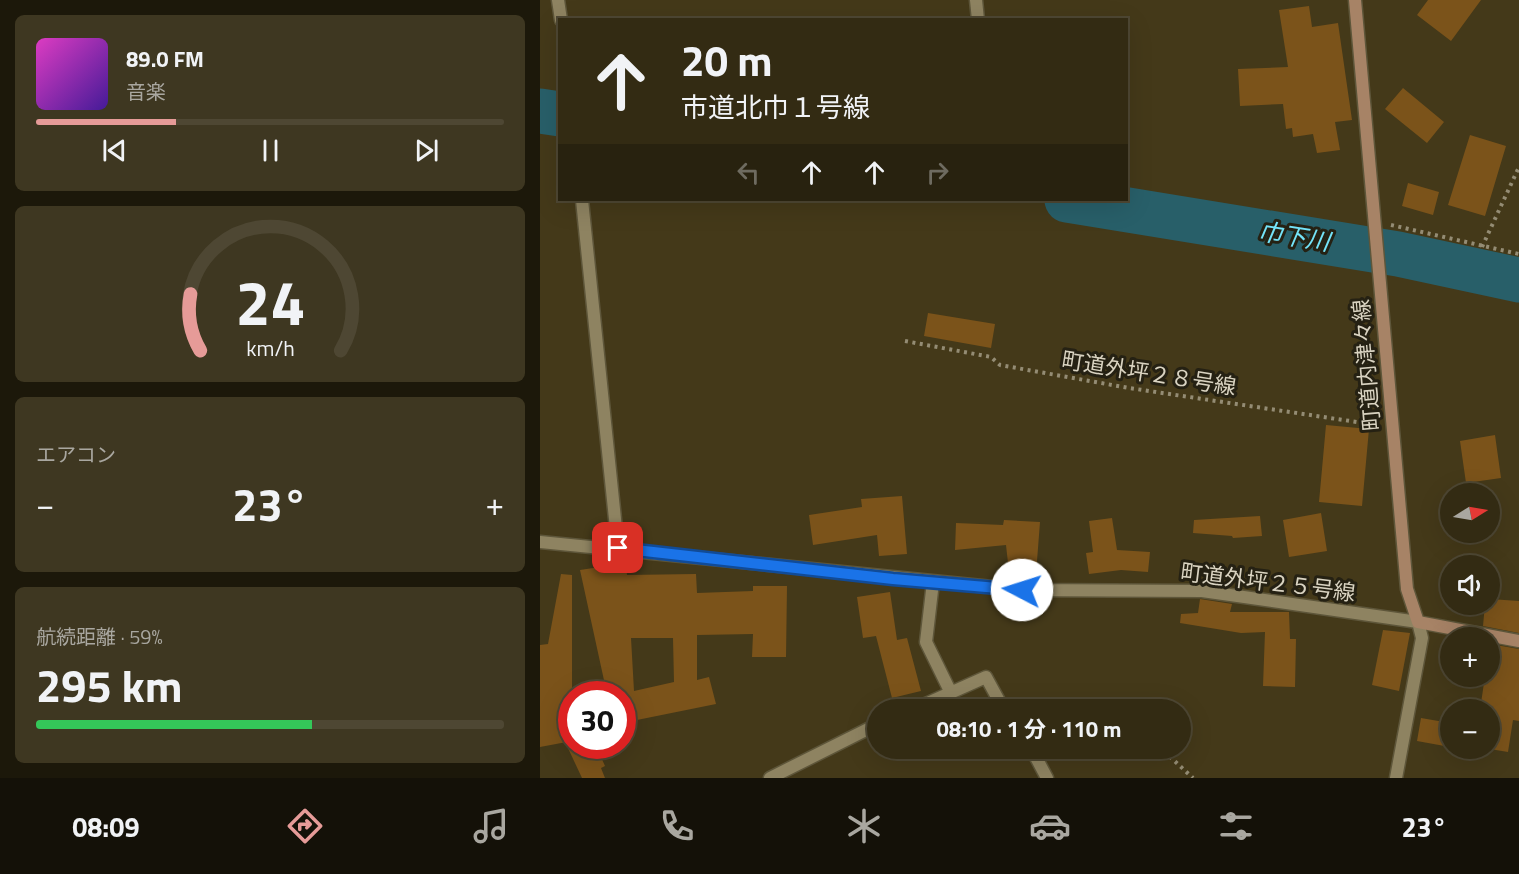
<!DOCTYPE html>
<html lang="ja">
<head>
<meta charset="utf-8">
<style>
	:root { --surface:#332b13; --page:#3e3721; --text:#f1f3f6; --muted:#a9a7a0; --line:#4e4733; --accent:#e69b98 }
	body { margin:0; font-family:"Titillium Web","Noto Sans JP",sans-serif; background:var(--page); color:var(--text); height:100vh; display:flex; flex-direction:column; font-size:22px; white-space:nowrap }
	* { box-sizing:border-box; margin:0 }
	p { font-size:20px; color:var(--muted) }
	.icon { flex:none; width:33px; height:33px; fill:none; stroke:currentColor; stroke-width:2; stroke-linecap:round; stroke-linejoin:round }
	.map { position:relative; flex:1; overflow:hidden }
	.sheet { display:flex; flex-direction:column; gap:15px; padding:15px; background:#1c180a; width:540px }
	.sheet>* { flex:none }
	.top-card { position:absolute; left:18px; top:18px; width:570px; height:183px; border-radius:0px; box-shadow:0 6px 24px #0002,0 0 0 2px var(--line); background:#332b13; color:var(--text); overflow:hidden }
	.needle { width:39px; rotate:79deg }
	.fabs { position:absolute; left:900px; top:483px; display:grid; gap:12px }
	.fabs a { display:grid; place-items:center; width:60px; height:60px; border-radius:50%; background:var(--surface); box-shadow:0 6px 24px #0002,0 0 0 2px var(--line); font-size:30px }
	.speed { position:absolute; left:18px; top:681px; display:flex; gap:12px; font-size:30px; font-weight:700; text-align:center }
	.speed>* { display:grid; place-content:center; width:78px; height:78px; border-radius:50%; background:var(--surface); box-shadow:0 6px 24px #0002,0 0 0 2px var(--line); line-height:1 }
	.speed .limit { border:9px solid #d22; background:#fff; color:#111 }
	.pin { position:absolute; display:grid; place-items:center; width:51px; height:51px; color:#fff; margin:-26px; border-radius:12px; box-shadow:0 3px 9px #0006 }
	.me { position:absolute; width:66px; margin:-33px; rotate:275deg; stroke-linejoin:round; filter:drop-shadow(0 0 4px #0008) }
	.turn { display:flex; align-items:center; gap:21px; height:126px; padding:0 24px; font-size:27px }
	.turn .icon { width:78px; height:78px; stroke-width:2.5 }
	.turn b { display:block; font-size:42px; line-height:51px }
	.lanes { display:flex; align-items:center; height:57px; padding:0 24px; background:#0003; justify-content:center; gap:30px; direction:ltr }
	.lanes .off { opacity:.35 }
	.big { font-size:45px; font-weight:700; line-height:1.1 }
	.sheet .tile { flex:1; display:flex; flex-direction:column; justify-content:center; gap:9px; min-width:0; padding:0 21px; border-radius:9px; background:var(--page) }
	.sheet .dial { align-items:center; gap:0 }
	.dial svg { height:156px; overflow:visible; fill:none; stroke:var(--line); stroke-width:7; stroke-linecap:round; text-anchor:middle }
	.dial text { fill:var(--text); stroke:none }
	.song { display:flex; align-items:center; gap:18px }
	.cover { width:72px; height:72px; border-radius:9px; background:linear-gradient(135deg,hsl(310 70% 55%),hsl(260 70% 35%)) }
	.played { height:6px; border-radius:3px; background:linear-gradient(90deg,var(--accent) 30%,var(--line) 30%) }
	.keys { display:flex; justify-content:space-around; direction:ltr }
	.heat { display:flex; justify-content:space-between; align-items:center; font-size:33px; direction:ltr }
	.charge { height:9px; border-radius:4px; background:linear-gradient(90deg,#34c759 59%,var(--line) 0) }
	.trip { position:absolute; left:327px; top:699px; width:324px; height:60px; border-radius:30px; background:var(--surface); box-shadow:0 6px 24px #0002,0 0 0 2px var(--line); font-weight:700; line-height:60px; text-align:center }
	.tab-bar { display:flex; height:96px; justify-content:space-around; align-items:center; background:#141108; color:var(--muted) }
	.tab-bar .icon { width:42px; height:42px }
	.tab-bar .selected { color:var(--accent) }
	.tab-bar b { font-size:27px; color:var(--text) }
	main { display:flex; flex:1; min-height:0 }
	.map>svg:first-child { display:block }
	.lines { fill:none; stroke-linecap:round; stroke-linejoin:round }
	.river { stroke:#285f69; stroke-width:45 }
	.building { fill:#7b531a; fill-rule:evenodd }
	.street-casing { stroke:#5e563a; stroke-width:15 }
	.secondary-casing { stroke:#5e563a; stroke-width:15 }
	.path { stroke:#948c74; stroke-width:4; stroke-dasharray:3 4.5; stroke-linecap:butt }
	.street { stroke:#8e8361; stroke-width:12 }
	.secondary { stroke:#a78366; stroke-width:12 }
	.route-casing { stroke:#114b97; stroke-width:15 }
	.route { stroke:#1a73e8; stroke-width:10 }
	.labels { text-anchor:middle; stroke-width:6; stroke-linejoin:round; paint-order:stroke }
	.street-label { font-size:22px; fill:#d9d3c1; stroke:#252113 }
	.water-label { font-size:24px; font-style:italic; fill:#74e4f9; stroke:#252113 }
</style>
</head>
<body>
<main>
<section class="sheet">
<div class="tile">
<div class="song"><i class="cover"></i><div><b>89.0 FM</b><p>音楽</p></div></div>
<div class="played"></div>
<div class="keys"><svg class="icon" aria-label="previous" viewBox="0 0 24 24"><path d="M18 5L8 12l10 7zM5 5v14"/></svg><svg class="icon" aria-label="pause" viewBox="0 0 24 24"><path d="M8 5v14M16 5v14"/></svg><svg class="icon" aria-label="next" viewBox="0 0 24 24"><path d="M6 5l10 7-10 7zM19 5v14"/></svg></div>
</div>
<div class="tile dial"><svg viewBox="0 0 100 80">
<path d="M14 69A42 42 0 1 1 86 69"/>
<path d="M14 69A42 42 0 0 1 9 40" stroke="#e69b98"/>
<text x="50" y="56" font-size="32" font-weight="700">24</text>
<text x="50" y="72" font-size="11">km/h</text>
</svg></div>
<div class="tile"><p>エアコン</p>
<div class="heat"><a>−</a><b class="big">23°</b><a>+</a></div>
</div>
<div class="tile"><p>航続距離 · 59%</p><b class="big">295 km</b><div class="charge"></div></div>
</section>
<div class="map">
<svg width="979" height="778" viewBox="0 0 979 778">
	<rect width="100%" height="100%" fill="#443919"/>
	<g class="lines">
		<path class="river" d="M0,111L20,114
			M527,200L858,254L979,280"/>
	</g>
	<path class="building" d="M888,0H941L911,41L877,15Z
		M769,6L772,27L798,23L812,120L795,122L800,150L777,153L773,134L753,137L752,128L746,129L743,104L700,106L698,69L748,67L739,10Z
		M863,88L904,122L887,143L845,109Z
		M930,135L966,146L945,216L908,205Z
		M868,183L899,192L893,215L862,206Z
		M388,313L455,324L451,348L384,336Z
		M786,425L829,429L822,506L779,502Z
		M955,435L961,478L926,483L920,441Z
		M362,496L367,554L339,556L337,535L273,545L269,515L322,507L321,499Z
		M781,513L787,551L749,557L743,520Z
		M720,516L722,536L693,538L692,536L653,533L654,520Z
		M572,518L577,550L610,552L608,572L581,570L549,574L546,553L553,552L549,521Z
		M464,520L500,522L496,574L469,572L466,545L415,550L416,523L463,525Z
		M86,563L87,575L156,574L157,593L213,591V586H247L246,657H212L213,634L157,635V680L169,677L176,704L92,721L86,694H67L40,570ZM91,638H133L134,682L94,691Z
		M21,574L32,575V741L0,747V645L8,644Z
		M350,592L357,640L367,638L381,691L352,698L336,636L323,638L317,597Z
		M660,599L692,604L690,612H749L750,639H756L755,687L723,686L725,632L701,633L640,623L641,614L658,613Z
		M950,599L979,601V633L943,626L945,604H950Z
		M843,630L870,633L859,691L832,685Z
		M950,644L979,649V721L973,720L968,752L950,749V710H940L945,676H950Z
		M881,718L910,723V747L877,741Z
		M27,746H56L65,766L61,768L65,778H42Z"/>
	<g class="lines">
		<g class="street-casing">
			<path id="street" d="M18,0L21,20
				M436,0L438,20
				M42,200L78,548
				M0,542L482,590L662,591L878,622L882,638L856,778
				M393,582L386,642L411,693
				M372,710L446,677L464,710
				M491,748L507,778
				M230,778L338,724"/>
		</g>
		<g class="secondary-casing">
			<path id="secondary" d="M815,0L867,589L878,622L979,641"/>
		</g>
		<path class="path" d="M851,225L979,254
			M942,247L979,167
			M365,341L451,357L460,365L589,388L837,425
			M601,748L628,755L653,778"/>
		<use href="#street" class="street"/>
		<use href="#secondary" class="secondary"/>
	</g>
	<g class="lines">
		<g class="route-casing">
			<path id="route" d="M78,548L353,579L482,590"/>
		</g>
		<use href="#route" class="route"/>
	</g>
	<g class="labels">
		<g class="street-label">
			<text transform="translate(826 365) rotate(-95)" y="8">町道内津々線</text>
			<text transform="translate(609 373) rotate(9)" y="8">町道外坪２８号線</text>
			<text transform="translate(728 582) rotate(7)" y="8">町道外坪２５号線</text>
		</g>
		<g class="water-label">
			<text transform="translate(754 237) rotate(9)" y="8">巾下川</text>
		</g>
	</g>
</svg>
<div class="fabs">
<a><svg class="needle" viewBox="-14 -14 28 28"><path d="M0-13l5 13h-10z" fill="#e53935"/><path d="M0 13l5-13h-10z" fill="#a9a7a0"/></svg></a>
<a><svg class="icon" aria-label="sound" viewBox="0 0 24 24"><path d="M4 9h4l5-4v14l-5-4H4zM17 9q2 3 0 6"/></svg></a>
<a>+</a>
<a>−</a>
</div>
<div class="speed"><div class="limit">30</div></div>
<div class="pin" style="left:78px;top:548px;background:#d93025"><svg class="icon" aria-label="arrive" viewBox="0 0 24 24"><path d="M6 21V4h12l-3 4 3 4H6"/></svg></div>
<svg class="me" style="left:482px;top:590px" viewBox="-20 -20 40 40"><circle r="19" fill="#fff"/><path d="M0-13L10 11 0 6-10 11z" fill="#1a73e8"/></svg>
<div class="trip">08:10 · 1 分 · 110 m</div>
<div class="top-card">
<div class="turn"><svg class="icon" aria-label="ahead" viewBox="0 0 24 24"><path d="M12 20V5M6 11l6-6 6 6"/></svg><div><b>20 m</b>市道北巾１号線</div></div>
<div class="lanes"><svg class="icon off" aria-label="left" viewBox="0 0 24 24"><path d="M17 20v-9H6M10 6l-5 5 5 5"/></svg><svg class="icon" aria-label="ahead" viewBox="0 0 24 24"><path d="M12 20V5M6 11l6-6 6 6"/></svg><svg class="icon" aria-label="ahead" viewBox="0 0 24 24"><path d="M12 20V5M6 11l6-6 6 6"/></svg><svg class="icon off" aria-label="right" viewBox="0 0 24 24"><path d="M7 20v-9h11M14 6l5 5-5 5"/></svg></div>
</div>
</div>
</main>
<nav class="tab-bar">
<b>08:09</b>
<svg class="icon selected" aria-label="directions" viewBox="0 0 24 24"><path d="M12 3l9 9-9 9-9-9zM9 14v-3h6M13 9l2 2-2 2"/></svg>
<svg class="icon" aria-label="music" viewBox="0 0 24 24"><path d="M9 18V5l10-2v13"/><circle cx="6" cy="18" r="3"/><circle cx="16" cy="16" r="3"/></svg>
<svg class="icon" aria-label="phone" viewBox="0 0 24 24"><path d="M5 4h4l2 5-3 2q2 4 5 5l2-3 5 2v4C11 20 4 13 5 4z"/></svg>
<svg class="icon" aria-label="climate" viewBox="0 0 24 24"><path d="M12 3v18M4 7l16 10M4 17L20 7"/></svg>
<svg class="icon" aria-label="car" viewBox="0 0 24 24"><path d="M5 17H2v-5l4-1 3-4h7l3 4 3 1v5h-3M9 17h6M6 11h13"/><circle cx="7" cy="17" r="2"/><circle cx="17" cy="17" r="2"/></svg>
<svg class="icon" aria-label="filters" viewBox="0 0 24 24"><path d="M4 7h16M4 17h16"/><circle cx="9" cy="7" r="2"/><circle cx="15" cy="17" r="2"/></svg>
<b>23°</b>
</nav>
</body>
</html>
